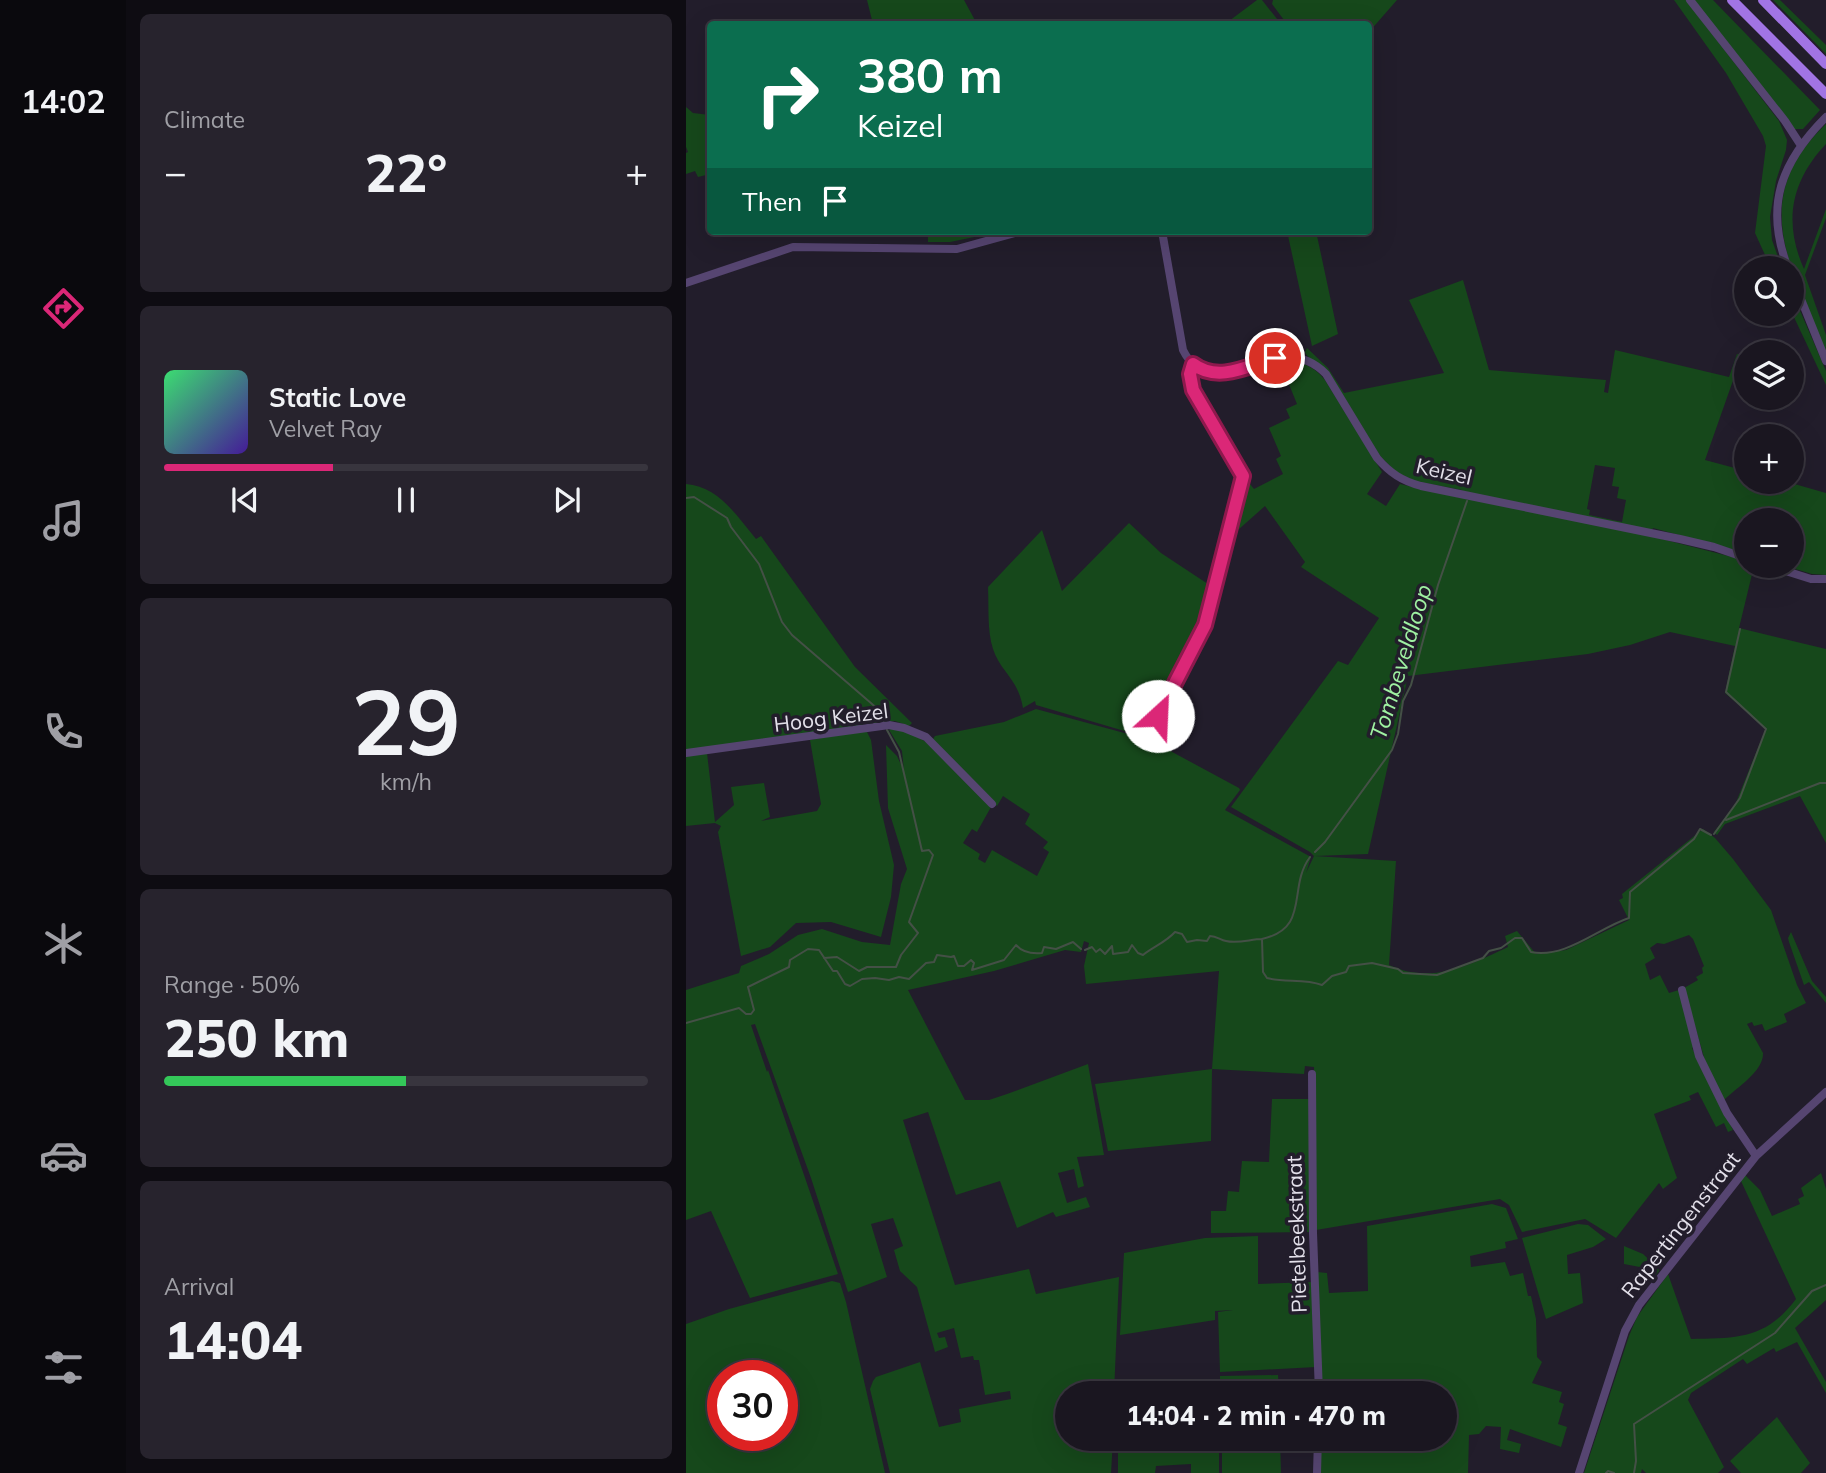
<!DOCTYPE html>
<html lang="en">
<head>
<meta charset="utf-8">
<style>
	:root { --surface:#1a1620; --page:#27232d; --text:#f1f3f6; --muted:#9f9fa5; --line:#38353e; --accent:#db2777 }
	body { margin:0; font-family:Mulish,sans-serif; background:var(--page); color:var(--text); height:100vh; display:flex; flex-direction:column; font-size:26px; white-space:nowrap }
	* { box-sizing:border-box; margin:0 }
	p { font-size:23px; color:var(--muted) }
	.icon { flex:none; width:38px; height:38px; fill:none; stroke:currentColor; stroke-width:2; stroke-linecap:round; stroke-linejoin:round }
	.map { position:relative; flex:1; overflow:hidden }
	.side { display:flex; flex-direction:column; gap:14px; padding:14px; background:#0e0c12; width:560px }
	.side>* { flex:none }
	.top-card { position:absolute; left:21px; top:21px; width:665px; height:214px; border-radius:7px; box-shadow:0 7px 28px #0002,0 0 0 2px var(--line); background:#0b6e4f; color:#fff; overflow:hidden }
	.controls { position:absolute; left:1048px; top:256px; display:grid; gap:14px }
	.controls a { display:grid; place-items:center; width:70px; height:70px; border-radius:50%; background:var(--surface); box-shadow:0 7px 28px #0002,0 0 0 2px var(--line); font-size:35px }
	.speed { position:absolute; left:21px; top:1360px; display:flex; gap:14px; font-size:35px; font-weight:700; text-align:center }
	.speed>* { display:grid; place-content:center; width:91px; height:91px; border-radius:50%; background:var(--surface); box-shadow:0 7px 28px #0002,0 0 0 2px var(--line); line-height:1 }
	.speed .limit { border:10px solid #d22; background:#fff; color:#111 }
	.pin { position:absolute; display:grid; place-items:center; width:60px; height:60px; color:#fff; margin:-30px; border:4px solid #fff; border-radius:50%; box-shadow:0 2px 7px #0007 }
	.me { position:absolute; width:77px; margin:-38px; rotate:25deg; stroke-linejoin:round; filter:drop-shadow(0 0 5px #0008) }
	.turn { display:flex; align-items:center; gap:24px; height:147px; padding:0 35px; font-size:32px }
	.turn .icon { width:91px; height:91px; stroke-width:2.5 }
	.turn b { display:block; font-size:49px; line-height:60px }
	.then { display:flex; align-items:center; height:66px; padding:0 35px; background:#0003; gap:14px; font-size:26px }
	.big { font-size:52px; font-weight:800; line-height:1.1 }
	.side .widget { flex:1; display:flex; flex-direction:column; justify-content:center; gap:10px; min-width:0; padding:0 24px; border-radius:10px; background:var(--page) }
	.side .dial { align-items:center; gap:0 }
	.dial b { font-size:91px; line-height:1 }
	.song { display:flex; align-items:center; gap:21px }
	.cover { width:84px; height:84px; border-radius:10px; background:linear-gradient(135deg,hsl(140 70% 55%),hsl(260 70% 35%)) }
	.played { height:7px; border-radius:4px; background:linear-gradient(90deg,var(--accent) 35%,var(--line) 35%) }
	.keys { display:flex; justify-content:space-around; direction:ltr }
	.heat { display:flex; justify-content:space-between; align-items:center; font-size:38px; direction:ltr }
	.charge { height:10px; border-radius:5px; background:linear-gradient(90deg,#34c759 50%,var(--line) 0) }
	.trip { position:absolute; left:369px; top:1381px; width:402px; height:70px; border-radius:35px; background:var(--surface); box-shadow:0 7px 28px #0002,0 0 0 2px var(--line); font-weight:800; line-height:70px; text-align:center }
	main { display:flex; flex:1; min-height:0 }
	.tabs { display:flex; flex-direction:column; width:126px; justify-content:space-around; align-items:center; background:#0a090d; color:var(--muted) }
	.tabs .icon { width:49px; height:49px }
	.tabs .current { color:var(--accent) }
	.tabs b { font-size:32px; color:var(--text) }
	.map>svg:first-child { display:block }
	.green { fill:#16481b; fill-rule:evenodd }
	.lines { fill:none; stroke-linecap:round; stroke-linejoin:round }
	.stream { stroke:#445046; stroke-width:2 }
	.minor { stroke:#564571; stroke-width:8 }
	.highway { stroke:#a174e4; stroke-width:10 }
	.route-casing { stroke:#8e194d; stroke-width:18 }
	.route { stroke:#db2777; stroke-width:12 }
	.labels { text-anchor:middle; stroke-width:7; stroke-linejoin:round; paint-order:stroke }
	.street-label { font-size:21px; fill:#e3e0ea; stroke:#221d2b }
	.water-label { font-size:23px; font-style:italic; fill:#9ff1a2; stroke:#221d2b }
</style>
</head>
<body>
<main>
<nav class="tabs">
<b>14:02</b>
<svg class="icon current" aria-label="directions" viewBox="0 0 24 24"><path d="M12 3l9 9-9 9-9-9zM9 14v-3h6M13 9l2 2-2 2"/></svg>
<svg class="icon" aria-label="music" viewBox="0 0 24 24"><path d="M9 18V5l10-2v13"/><circle cx="6" cy="18" r="3"/><circle cx="16" cy="16" r="3"/></svg>
<svg class="icon" aria-label="phone" viewBox="0 0 24 24"><path d="M5 4h4l2 5-3 2q2 4 5 5l2-3 5 2v4C11 20 4 13 5 4z"/></svg>
<svg class="icon" aria-label="climate" viewBox="0 0 24 24"><path d="M12 3v18M4 7l16 10M4 17L20 7"/></svg>
<svg class="icon" aria-label="car" viewBox="0 0 24 24"><path d="M5 17H2v-5l4-1 3-4h7l3 4 3 1v5h-3M9 17h6M6 11h13"/><circle cx="7" cy="17" r="2"/><circle cx="17" cy="17" r="2"/></svg>
<svg class="icon" aria-label="filters" viewBox="0 0 24 24"><path d="M4 7h16M4 17h16"/><circle cx="9" cy="7" r="2"/><circle cx="15" cy="17" r="2"/></svg>
</nav>
<section class="side">
<div class="widget"><p>Climate</p>
<div class="heat"><a>−</a><b class="big">22°</b><a>+</a></div>
</div>
<div class="widget">
<div class="song"><i class="cover"></i><div><b>Static Love</b><p>Velvet Ray</p></div></div>
<div class="played"></div>
<div class="keys"><svg class="icon" aria-label="previous" viewBox="0 0 24 24"><path d="M18 5L8 12l10 7zM5 5v14"/></svg><svg class="icon" aria-label="pause" viewBox="0 0 24 24"><path d="M8 5v14M16 5v14"/></svg><svg class="icon" aria-label="next" viewBox="0 0 24 24"><path d="M6 5l10 7-10 7zM19 5v14"/></svg></div>
</div>
<div class="widget dial"><b>29</b><p>km/h</p></div>
<div class="widget"><p>Range · 50%</p><b class="big">250 km</b><div class="charge"></div></div>
<div class="widget"><p>Arrival</p><b class="big">14:04</b></div>
</section>
<div class="map">
<svg width="1140" height="1473" viewBox="0 0 1140 1473">
	<rect width="100%" height="100%" fill="#221d2b"/>
	<path class="green" d="M181,0H278L291,24H187Z
		M571,0H576L595,24H539Z
		M587,0H711L683,32L682,24H601L586,4Z
		M988,0H1000L1093,121L1101,140L1100,150L1090,181L1084,217L1086,240L1096,268H1085L1069,233L1080,146L1077,136L1040,73Z
		M1008,0H1027L1134,110L1117,129H1106Z
		M1087,0H1094L1140,45V54Z
		M0,107L7,113L24,115V174L12,177L9,171L0,174V153L2,152L0,147Z
		M1140,124V144C1105,181 1097,222 1118,269L1140,209V218L1119,275L1140,335V352C1106,268 1060,200 1140,124Z
		M232,231H296L298,235L264,242H242V234Z
		M601,231H630L652,334L626,346Z
		M777,280L803,370L920,380L918,392L922,393L929,350L1043,377L1051,354L1056,355L1019,460L1060,471V481H1098L1140,493V575L1126,574L1096,565H1106V520H1060V553L967,528L964,536L1050,558L1060,562V565L1068,566L1053,628L1140,649V843L1114,796L1039,824L1031,835L1028,832L1049,805L1080,728L1039,693L1049,646L984,632L944,645L902,654L722,676L682,854L628,856L710,861L703,965C746,985 783,965 822,947L819,936L831,931L850,954L880,950L943,920L933,900L937,898L936,894L1017,829L1029,838L1047,859L1085,910L1111,985L1120,1003L1098,1014L1101,1022L1079,1031L1076,1024L1068,1026L1066,1022L1061,1024L1077,1053C1078,1071 1050,1088 1038,1100L1020,1064L998,988L1012,980L1010,977L1017,973L1016,968L1018,966L1007,939L1003,935L978,944L971,943L964,948L969,958L959,964L964,980L974,975L983,993L993,990L1009,1046L1006,1048L1047,1130L1042,1132L1038,1123L1030,1127L1012,1092L1003,1096L1005,1100L968,1114L991,1178L977,1189L973,1183L930,1238L899,1219L836,1232L823,1205L814,1199L630,1230L628,1067L619,1066L618,1074L526,1069L525,1141L422,1151L409,1084L526,1069L533,971L400,984L398,966L403,943L398,941L395,952L379,950L308,971L222,990L279,1100H303L321,1094L402,1064L418,1155L391,1157L398,1186L392,1188L388,1169L372,1173L381,1203L400,1197L404,1207L370,1217L367,1212L331,1228L314,1181L270,1195L242,1112L217,1120L269,1285L343,1269L350,1294L433,1277L428,1393H382V1438L427,1439L425,1473H204L184,1389L187,1381L190,1377L234,1362L253,1427L275,1422L273,1409L325,1399L324,1391L299,1395L293,1360H288L287,1356L275,1358L268,1328L251,1333L253,1338L259,1337L262,1347L249,1352L231,1287L214,1271L208,1250L217,1246L207,1218L185,1224L201,1277L162,1292L125,1178L69,1024L65,1025L81,1072L82,1070L152,1274L64,1298L25,1211L0,1220V990L53,973L55,966L83,954L112,935L136,929L176,942L204,945L215,884L221,869L202,808L200,745L211,756L218,771L216,751L203,730L206,728C243,731 280,781 305,807L291,832L286,829L277,843L294,854L292,859L299,863L306,850L351,876L363,852L357,848L362,842L339,824L344,814L317,796L311,806L247,739L249,736L318,722L350,709L464,740L553,788L554,790L539,810L625,857L620,873L628,856L624,852L545,807L652,661L662,665L693,618L615,567L619,562L579,506L543,538L551,503L559,478L568,489L597,474L590,459L595,456L583,428L604,418L600,409L611,404L593,360C613,361 626,364 639,380L696,472L681,494L700,506L714,484L775,498L776,490L729,481L710,472L694,456L644,374C637,367 621,359 619,352L621,348L642,368L658,393L758,373L723,300ZM909,465L929,468L926,486L933,487L931,498L940,500L936,522L903,515L904,510L901,509Z
		M1106,292L1140,371V385L1106,313Z
		M0,484C32,486 51,516 70,539L75,536L169,667L226,723L223,726L209,721L177,724L185,740L193,801L208,865L205,897L195,937L145,922L110,923L84,947L55,956L32,832L35,826L29,823L0,826V756L21,753L29,822L48,805L45,787L78,783L84,817L75,821L131,811L135,804L124,740L142,737L0,750Z
		M443,523L475,553L528,588L520,616L463,730L457,736L452,735L350,705L349,701L337,708C332,678 315,673 307,649C301,630 303,607 302,587L356,530L376,591Z
		M1105,932L1126,981L1140,997V1003L1123,982L1118,985L1103,942L1102,938Z
		M586,1099H624L625,1232L525,1233V1211H540L542,1191L553,1192L556,1161L583,1162Z
		M1135,1173L1140,1189V1300L1109,1328L1140,1382V1393L1111,1342L1090,1352L1088,1348L1061,1364L1057,1359L1005,1393L1002,1400L1038,1467L1032,1473H960L956,1469L955,1473H898L943,1336L951,1317L982,1274L1005,1339C1052,1338 1080,1339 1110,1299L1055,1181L1059,1175L1074,1190L1086,1216L1114,1204L1112,1199L1118,1196L1115,1188Z
		M806,1204L820,1208L832,1239L819,1242L820,1248L784,1256L785,1267L819,1262L824,1276L837,1273L842,1296H845L850,1319L851,1357L856,1362L846,1383L876,1392L873,1402L878,1404L872,1424L881,1427L875,1447L824,1429L821,1440L835,1444L833,1453L814,1449L815,1427L800,1426L793,1434L783,1435L782,1473H634V1439L760,1438V1393H635L631,1272L641,1273L643,1293L682,1291L681,1226Z
		M892,1224L902,1225L920,1239L907,1247L881,1255L882,1274L894,1273L897,1303L860,1319L836,1238Z
		M572,1236V1284L626,1282L630,1367L534,1372L532,1312L547,1310L529,1311V1320L434,1335L438,1253L519,1238Z
		M938,1246L957,1254L972,1268L973,1271L966,1280L958,1276L959,1268L938,1264Z
		M146,1281L154,1283L160,1302L199,1473H0V1324L43,1309ZM37,1376H96V1435H37Z
		M592,1375L593,1393H534V1376Z
		M1091,1417L1124,1463L1115,1473H1055L1044,1461Z
		M432,1439H533V1473H505V1464L470,1466L469,1473H432Z
		M536,1439H594L595,1473H536Z"/>
	<g class="lines">
		<path class="stream" d="M0,498L8,497L41,518L45,527L73,564L96,622L106,635L193,710L198,722
			M1040,820L1134,783H1140
			M1028,834L1054,798L1080,729L1040,692L1054,629
			M629,852L639,842L706,750L712,734L717,701L725,685L752,585L781,501
			M576,939C625,928 601,888 624,857
			M399,950L406,947L410,952L414,949L419,954L426,946L427,954L442,952L446,945L452,953L457,955C467,947 480,942 489,932L496,934L501,942L511,940L521,941L524,936C531,936 534,940 540,941C552,944 565,939 576,939L577,972L581,978C599,983 618,978 636,985L646,976L660,972L663,966L686,963L712,969L717,973L751,975L797,958L803,951L815,948L829,938H836L845,952C880,959 912,928 943,918L944,892L1008,839L1014,829L1025,835
			M138,958L151,957L173,971L181,967H210L215,955L232,933L223,922L247,855L243,850L236,851L213,752L201,730
			M0,1023L53,1008L60,1014H65L68,1010L62,987L103,967L104,960L122,949L133,950L147,971H151L159,984L164,986L176,979L189,978L203,980L213,977L223,979L240,963L248,962L251,955L265,957L268,956L272,966H278L285,960L288,963L286,970L318,960L330,945C336,952 346,954 356,953L358,947L370,949L387,942L395,949
			M920,1473L922,1471L928,1473
			M948,1473L950,1461L948,1424L1089,1333L1126,1291L1140,1285"/>
		<path class="minor" d="M1004,0L1099,121L1114,144
			M476,231L497,350C528,412 589,322 640,374L691,458C704,473 716,481 735,486L994,539L1028,547L1060,558
			M1102,268C1078,206 1095,162 1140,117
			M1106,277L1140,361
			M0,283L107,247L271,249L336,231
			M1081,565L1125,579H1140
			M453,737L459,738L463,735L489,680L519,625L548,504L557,476L507,390L504,375L507,364
			M0,753L203,725L218,728L240,737L306,804
			M996,990L1013,1056L1041,1113L1070,1156
			M626,1074L627,1233L633,1393
			M631,1473L632,1438
			M893,1473L939,1331L953,1305L1070,1156L1140,1092"/>
		<path class="highway" d="M1046,0L1140,94
			M1077,0L1140,64"/>
	</g>
	<g class="lines">
		<g class="route-casing">
			<path id="route" d="M472,716L519,625L557,476L507,390L504,374L507,364C532,383 562,366 589,358"/>
		</g>
		<use href="#route" class="route"/>
	</g>
	<g class="labels">
		<g class="street-label">
			<text transform="translate(758 472) rotate(13)" y="7">Keizel</text>
			<text transform="translate(145 718) rotate(-7)" y="7">Hoog Keizel</text>
			<text transform="translate(995 1225) rotate(-52)" y="7">Rapertingenstraat</text>
			<text transform="translate(611 1234) rotate(-92)" y="7">Pietelbeekstraat</text>
		</g>
		<g class="water-label">
			<text transform="translate(715 662) rotate(-73)" y="8">Tombeveldloop</text>
		</g>
	</g>
</svg>
<div class="controls">
<a><svg class="icon" aria-label="search" viewBox="0 0 24 24"><circle cx="10" cy="10" r="6"/><path d="M15 15l6 6"/></svg></a>
<a><svg class="icon" aria-label="layers" viewBox="0 0 24 24"><path d="M12 4l9 5-9 5-9-5zM3 14l9 5 9-5"/></svg></a>
<a>+</a>
<a>−</a>
</div>
<div class="speed"><div class="limit">30</div></div>
<div class="pin" style="left:589px;top:358px;background:#d93025"><svg class="icon" aria-label="arrive" viewBox="0 0 24 24"><path d="M6 21V4h12l-3 4 3 4H6"/></svg></div>
<svg class="me" style="left:472px;top:716px" viewBox="-20 -20 40 40"><circle r="19" fill="#fff"/><path d="M0-13L10 11 0 6-10 11z" fill="#db2777"/></svg>
<div class="trip">14:04 · 2 min · 470 m</div>
<div class="top-card">
<div class="turn"><svg class="icon" aria-label="right" viewBox="0 0 24 24"><path d="M7 20v-9h11M14 6l5 5-5 5"/></svg><div><b>380 m</b>Keizel</div></div>
<div class="then">Then<svg class="icon" aria-label="arrive" viewBox="0 0 24 24"><path d="M6 21V4h12l-3 4 3 4H6"/></svg></div>
</div>
</div>
</main>
</body>
</html>
